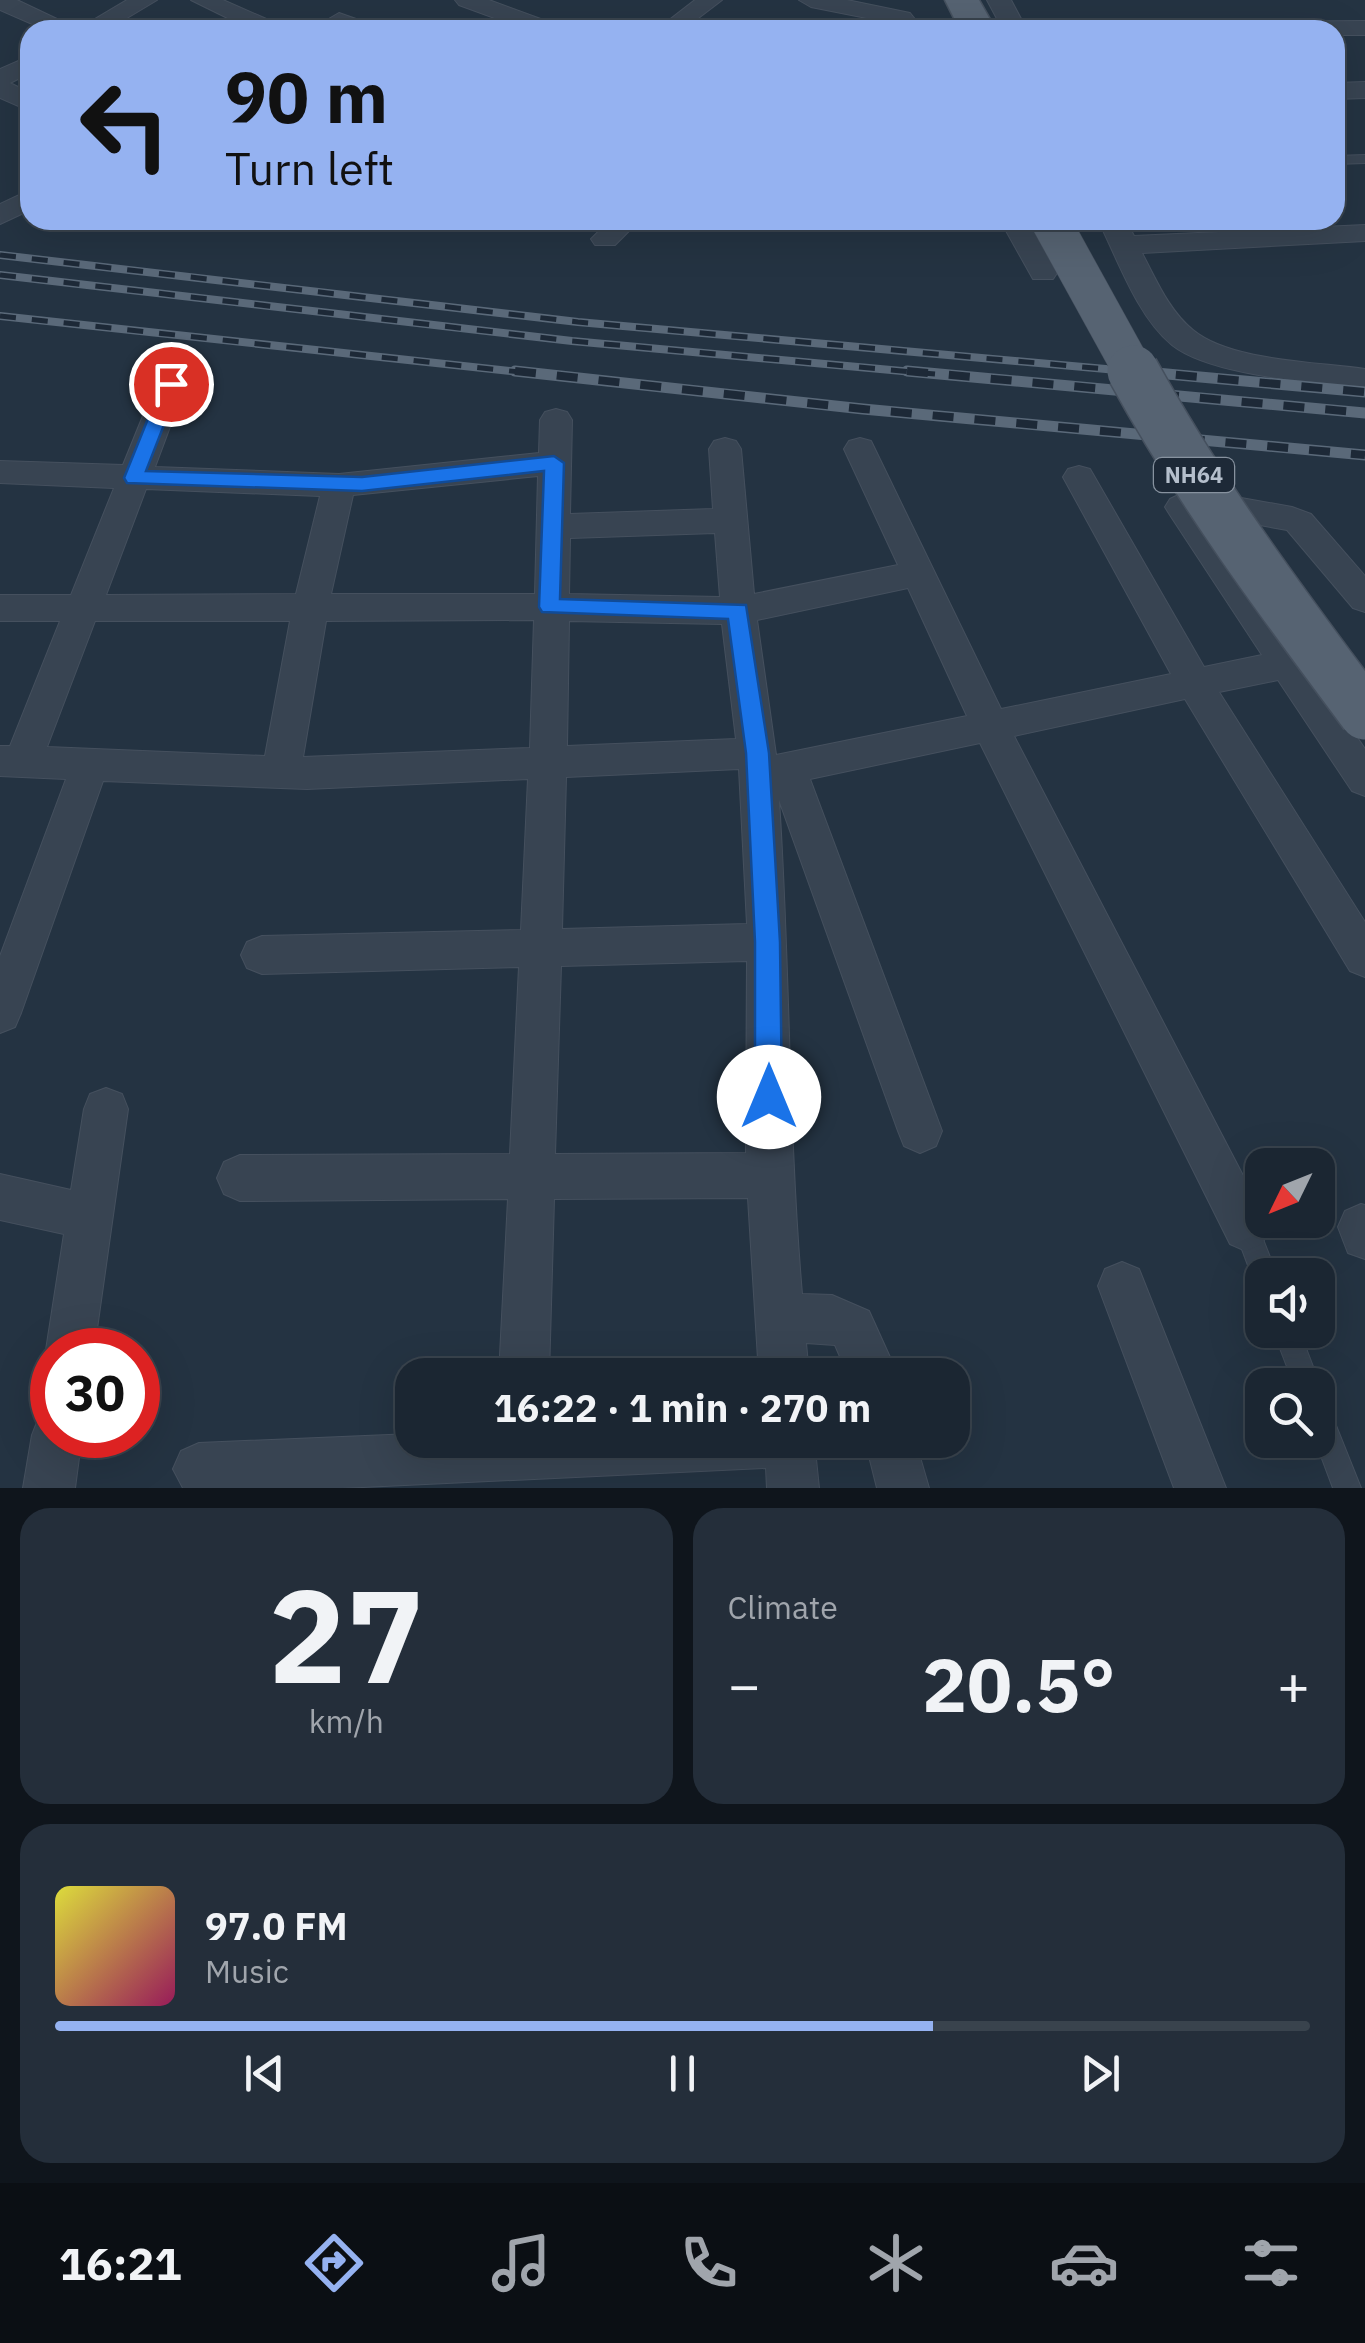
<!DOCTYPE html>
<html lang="en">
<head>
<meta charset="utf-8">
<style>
	:root { --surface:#1b2632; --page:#242e3a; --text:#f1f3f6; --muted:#a0a5ac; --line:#39434d; --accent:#95b2f1 }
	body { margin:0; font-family:"IBM Plex Sans",sans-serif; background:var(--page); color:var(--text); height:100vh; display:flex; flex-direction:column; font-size:38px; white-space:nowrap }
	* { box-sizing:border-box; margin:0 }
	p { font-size:32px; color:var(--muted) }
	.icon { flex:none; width:55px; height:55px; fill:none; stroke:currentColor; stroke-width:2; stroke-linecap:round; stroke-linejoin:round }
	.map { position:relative; height:1488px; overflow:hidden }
	.sheet { display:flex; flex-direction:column; gap:20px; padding:20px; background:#0f151c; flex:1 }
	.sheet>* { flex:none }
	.banner { position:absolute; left:20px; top:20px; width:1325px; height:210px; border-radius:30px; box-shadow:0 10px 40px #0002,0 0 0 2px var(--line); background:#95b2f1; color:#111; overflow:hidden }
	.needle { width:65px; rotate:227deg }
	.controls { position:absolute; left:1245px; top:1148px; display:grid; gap:20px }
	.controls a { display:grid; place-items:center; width:90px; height:90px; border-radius:20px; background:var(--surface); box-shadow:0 10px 40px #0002,0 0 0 2px var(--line); font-size:50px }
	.speed { position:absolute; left:30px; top:1328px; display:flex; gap:20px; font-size:50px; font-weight:700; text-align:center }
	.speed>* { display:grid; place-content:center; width:130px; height:130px; border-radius:50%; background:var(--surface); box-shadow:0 10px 40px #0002,0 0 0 2px var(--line); line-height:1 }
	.speed .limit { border:15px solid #d22; background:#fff; color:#111 }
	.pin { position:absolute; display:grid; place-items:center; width:85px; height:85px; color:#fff; margin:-42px; border:5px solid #fff; border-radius:50%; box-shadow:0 2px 10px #0007 }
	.me { position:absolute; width:110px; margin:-55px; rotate:0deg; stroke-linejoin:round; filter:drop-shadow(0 0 8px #0008) }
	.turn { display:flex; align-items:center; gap:35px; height:210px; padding:0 40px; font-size:45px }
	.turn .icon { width:130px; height:130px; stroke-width:2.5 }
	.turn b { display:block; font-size:70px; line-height:85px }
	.big { font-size:75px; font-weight:700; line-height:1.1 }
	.sheet .card { flex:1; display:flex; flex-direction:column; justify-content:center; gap:15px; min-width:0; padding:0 35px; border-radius:30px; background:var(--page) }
	.sheet .dial { align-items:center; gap:0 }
	.dial b { font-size:130px; line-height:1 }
	.song { display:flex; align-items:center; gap:30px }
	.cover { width:120px; height:120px; border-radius:15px; background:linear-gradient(135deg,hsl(60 70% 55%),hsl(330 70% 35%)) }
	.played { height:10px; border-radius:5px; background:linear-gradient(90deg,var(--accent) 70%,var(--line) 70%) }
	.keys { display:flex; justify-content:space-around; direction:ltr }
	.heat { display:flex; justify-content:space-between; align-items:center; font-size:55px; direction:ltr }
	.sheet .tiles { flex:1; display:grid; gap:20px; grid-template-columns:1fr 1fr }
	.card:last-child { grid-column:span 2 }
	.trip { position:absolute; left:395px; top:1358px; width:575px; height:100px; border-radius:30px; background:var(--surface); box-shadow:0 10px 40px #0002,0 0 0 2px var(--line); font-weight:700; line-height:100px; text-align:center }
	.menu { display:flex; height:160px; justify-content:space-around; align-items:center; background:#0b0f14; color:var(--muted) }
	.menu .icon { width:70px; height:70px }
	.menu .active { color:var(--accent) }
	.menu b { font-size:45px; color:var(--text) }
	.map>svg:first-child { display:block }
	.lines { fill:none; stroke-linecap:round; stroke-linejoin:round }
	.service-casing { stroke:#45505e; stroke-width:2 }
	.minor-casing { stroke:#45505e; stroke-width:2 }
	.primary-casing { stroke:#45505e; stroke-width:3 }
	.service { fill:#384452; fill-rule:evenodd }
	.minor { fill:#384452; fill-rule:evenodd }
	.primary { fill:#566372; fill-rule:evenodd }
	.rail-far1-casing { stroke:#5a6979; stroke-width:8 }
	.rail-casing { stroke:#5a6979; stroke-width:11 }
	.rail-far1 { stroke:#1d2937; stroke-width:5; stroke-dasharray:16; stroke-linecap:butt }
	.rail { stroke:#1d2937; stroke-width:8; stroke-dasharray:21; stroke-linecap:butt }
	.primary-bridge-far1-casing { stroke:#45505e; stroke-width:40; stroke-linecap:butt }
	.primary-bridge-casing { stroke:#45505e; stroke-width:54; stroke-linecap:butt }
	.primary-bridge-far1 { stroke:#566372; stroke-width:39 }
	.primary-bridge { stroke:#566372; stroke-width:51 }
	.route { fill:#1a73e8; stroke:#114b97; stroke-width:2.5 }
	.labels { text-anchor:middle; stroke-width:10; stroke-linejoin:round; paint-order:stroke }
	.shield { fill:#1d2937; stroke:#87929f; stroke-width:2.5 }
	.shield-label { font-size:22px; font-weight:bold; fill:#b5bfcc }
</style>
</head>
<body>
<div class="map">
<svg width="1365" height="1488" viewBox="0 0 1365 1488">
	<rect width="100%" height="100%" fill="#243342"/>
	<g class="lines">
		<g class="service-casing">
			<path id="service" d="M1365,155V163L1335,164V156Z
				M1246,1216L1255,1219L1277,1275H1262V1287L1255,1284L1234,1228L1237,1219Z
				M1273,1330H1299L1320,1385L1318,1392V1385H1294Z
				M1318,1399L1327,1403L1361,1488H1333L1315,1440Z"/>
		</g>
		<g class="minor-casing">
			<path id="minor" d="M0,0H17L78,29L127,0H157L107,30H46L0,10Z
				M191,0H223L280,25L284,30H252Z
				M455,0H489L557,25L561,30H527L459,5Z
				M695,0H722L684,29H668L664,24Z
				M799,0H847L910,13L914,18L902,25L811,7Z
				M987,0H1011L1027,30H1003Z
				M339,13L373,25L377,30C360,30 339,34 327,20Z
				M1365,21V35H1335V30H1130L1142,23Z
				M30,56V73L10,83L30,93V111L0,98V69Z
				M1365,82V98L1335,99V83Z
				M30,190V210L0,224V204Z
				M610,220H640L615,245H595L591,239Z
				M1000,220H1028L1057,273L1053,279H1033Z
				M1098,220H1126L1134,236L1365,225V241L1142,253C1156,279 1169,311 1193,330C1230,361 1317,362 1365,369V389C1315,382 1211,376 1172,345C1137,316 1118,260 1098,220Z
				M171,374L182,377L186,384L155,467L339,474L539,453L540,420L545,412L556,409L567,412L572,420L570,514L713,509L709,449L714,441L725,438L736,441L741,449L754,594L898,565L844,449L849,441L860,438L871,441L1001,709L1171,674L1063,477L1068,469L1079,466L1090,469L1204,667L1262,655L1170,515L1165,507L1170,499L1191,489L1292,507L1311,514L1365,576V612L1353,608L1287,530L1205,515L1365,749V796L1352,791L1278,680L1219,692L1365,922V977L1350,971L1185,699L1014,736L1262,1212V1220L1269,1228L1262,1244L1246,1251L1230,1244L980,743L810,779L942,1131L936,1146L920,1153L904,1146L898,1131L779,800C790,965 788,1130 802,1294L832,1295L869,1311L898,1375H848L835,1345L806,1343L809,1375H759L748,1198L554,1199L549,1375H499L508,1199L240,1201L224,1194L217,1178L224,1162L240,1155L510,1154L519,967L262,974L247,968L241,955L247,942L262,936L521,930L528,779L307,789L103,781L21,1013L15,1027L0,1033V956L66,779L0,776V746H10L60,621H0V595H71L114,488L0,483V461L123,465L156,384L160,377ZM538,476L535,594H331L353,495ZM146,489L320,496L296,594L106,595ZM715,533L720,597L569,594L570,538ZM908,588L967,716L776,755L757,620ZM534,620L530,748L303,757L326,621ZM95,621H290L265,756L47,747ZM569,621L722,624L736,739L567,746ZM739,769L747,924L562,929L566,777ZM747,961L746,1153L555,1154L561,966Z
				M106,1088L122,1094L128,1109L94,1350H52V1367L46,1350L64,1234L0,1220V1174L71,1190L84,1109L90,1094Z
				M1361,1204L1365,1205V1259L1348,1253L1338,1227L1345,1211Z
				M1122,1262L1139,1269L1226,1488H1174L1098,1286L1105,1269Z
				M52,1412V1435H82L75,1488H23L32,1435L39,1417Z
				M412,1434V1440H814L819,1488H767L766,1468L342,1488H183L173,1469L181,1451L199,1443Z
				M865,1440H915L929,1488H877Z"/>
		</g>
		<g class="primary-casing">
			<path id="primary" d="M945,0H979L996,30H960Z"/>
		</g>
		<use href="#service" class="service"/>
		<use href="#minor" class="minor"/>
		<use href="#primary" class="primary"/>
		<g class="rail-far1-casing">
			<path id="rail-far1" d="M0,255L578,322L1162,374
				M0,275L572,341L935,374
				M0,316L538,374"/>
		</g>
		<g class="rail-casing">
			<path id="rail" d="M515,371L863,409L1365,455
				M907,371L1365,413
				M1134,371L1365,392"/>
		</g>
		<use href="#rail-far1" class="rail-far1"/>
		<use href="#rail" class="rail"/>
		<g class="primary-bridge-far1-casing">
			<path id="primary-bridge-far1" d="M1050,220L1135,374"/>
		</g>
		<g class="primary-bridge-casing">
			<path id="primary-bridge" d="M1133,371C1200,493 1282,603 1365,714"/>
		</g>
		<use href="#primary-bridge-far1" class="primary-bridge-far1"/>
		<use href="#primary-bridge" class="primary-bridge"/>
	</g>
	<path class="route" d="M171,378L180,384L146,471L362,477L554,456L564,463L560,599L746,605L769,753L780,942L782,1097L778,1106L769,1110L759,1106L755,1097V942L746,753L728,619L542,612L539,607L544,471L362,491L127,483L124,478L162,384Z"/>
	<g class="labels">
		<rect class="shield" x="1154" y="458" width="80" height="34" rx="8"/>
		<g class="shield-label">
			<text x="1194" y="483">NH64</text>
		</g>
	</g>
</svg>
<div class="controls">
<a><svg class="needle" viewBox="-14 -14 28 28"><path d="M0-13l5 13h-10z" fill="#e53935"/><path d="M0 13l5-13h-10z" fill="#a0a5ac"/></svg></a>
<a><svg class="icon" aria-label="sound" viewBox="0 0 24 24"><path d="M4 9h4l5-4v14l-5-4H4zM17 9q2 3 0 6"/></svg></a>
<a><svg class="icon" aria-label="search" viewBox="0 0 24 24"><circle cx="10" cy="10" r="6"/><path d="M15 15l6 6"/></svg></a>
</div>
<div class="speed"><div class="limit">30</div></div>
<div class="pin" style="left:171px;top:384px;background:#d93025"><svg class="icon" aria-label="arrive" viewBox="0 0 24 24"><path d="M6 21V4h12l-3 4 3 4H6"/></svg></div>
<svg class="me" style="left:769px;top:1097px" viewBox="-20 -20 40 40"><circle r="19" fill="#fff"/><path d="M0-13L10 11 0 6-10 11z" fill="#1a73e8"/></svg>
<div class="trip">16:22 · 1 min · 270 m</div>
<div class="banner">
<div class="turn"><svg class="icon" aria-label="left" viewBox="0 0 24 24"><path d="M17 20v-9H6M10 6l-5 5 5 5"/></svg><div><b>90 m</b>Turn left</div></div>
</div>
</div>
<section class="sheet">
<div class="tiles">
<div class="card dial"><b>27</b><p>km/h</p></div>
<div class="card"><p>Climate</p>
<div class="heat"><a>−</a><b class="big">20.5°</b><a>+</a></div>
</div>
<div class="card">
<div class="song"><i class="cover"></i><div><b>97.0 FM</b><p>Music</p></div></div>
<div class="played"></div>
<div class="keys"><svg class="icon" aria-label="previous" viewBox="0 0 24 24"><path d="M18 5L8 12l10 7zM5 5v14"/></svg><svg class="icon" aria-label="pause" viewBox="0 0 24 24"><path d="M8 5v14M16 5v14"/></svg><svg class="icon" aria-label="next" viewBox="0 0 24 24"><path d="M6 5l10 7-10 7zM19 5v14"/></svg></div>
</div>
</div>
</section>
<nav class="menu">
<b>16:21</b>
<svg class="icon active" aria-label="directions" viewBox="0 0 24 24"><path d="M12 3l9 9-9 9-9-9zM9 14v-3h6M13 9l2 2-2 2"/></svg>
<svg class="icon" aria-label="music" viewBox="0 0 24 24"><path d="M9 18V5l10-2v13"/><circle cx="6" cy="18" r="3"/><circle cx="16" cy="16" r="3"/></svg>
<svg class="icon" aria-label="phone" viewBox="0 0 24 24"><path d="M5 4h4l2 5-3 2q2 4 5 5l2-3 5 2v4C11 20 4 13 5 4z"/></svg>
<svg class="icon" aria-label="climate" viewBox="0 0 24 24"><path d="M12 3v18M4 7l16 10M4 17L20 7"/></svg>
<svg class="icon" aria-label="car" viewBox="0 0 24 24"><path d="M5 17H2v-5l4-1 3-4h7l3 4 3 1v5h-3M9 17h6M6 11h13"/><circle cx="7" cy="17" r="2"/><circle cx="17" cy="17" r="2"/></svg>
<svg class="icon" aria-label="filters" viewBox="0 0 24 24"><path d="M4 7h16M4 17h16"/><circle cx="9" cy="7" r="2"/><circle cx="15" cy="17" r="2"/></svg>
</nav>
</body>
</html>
